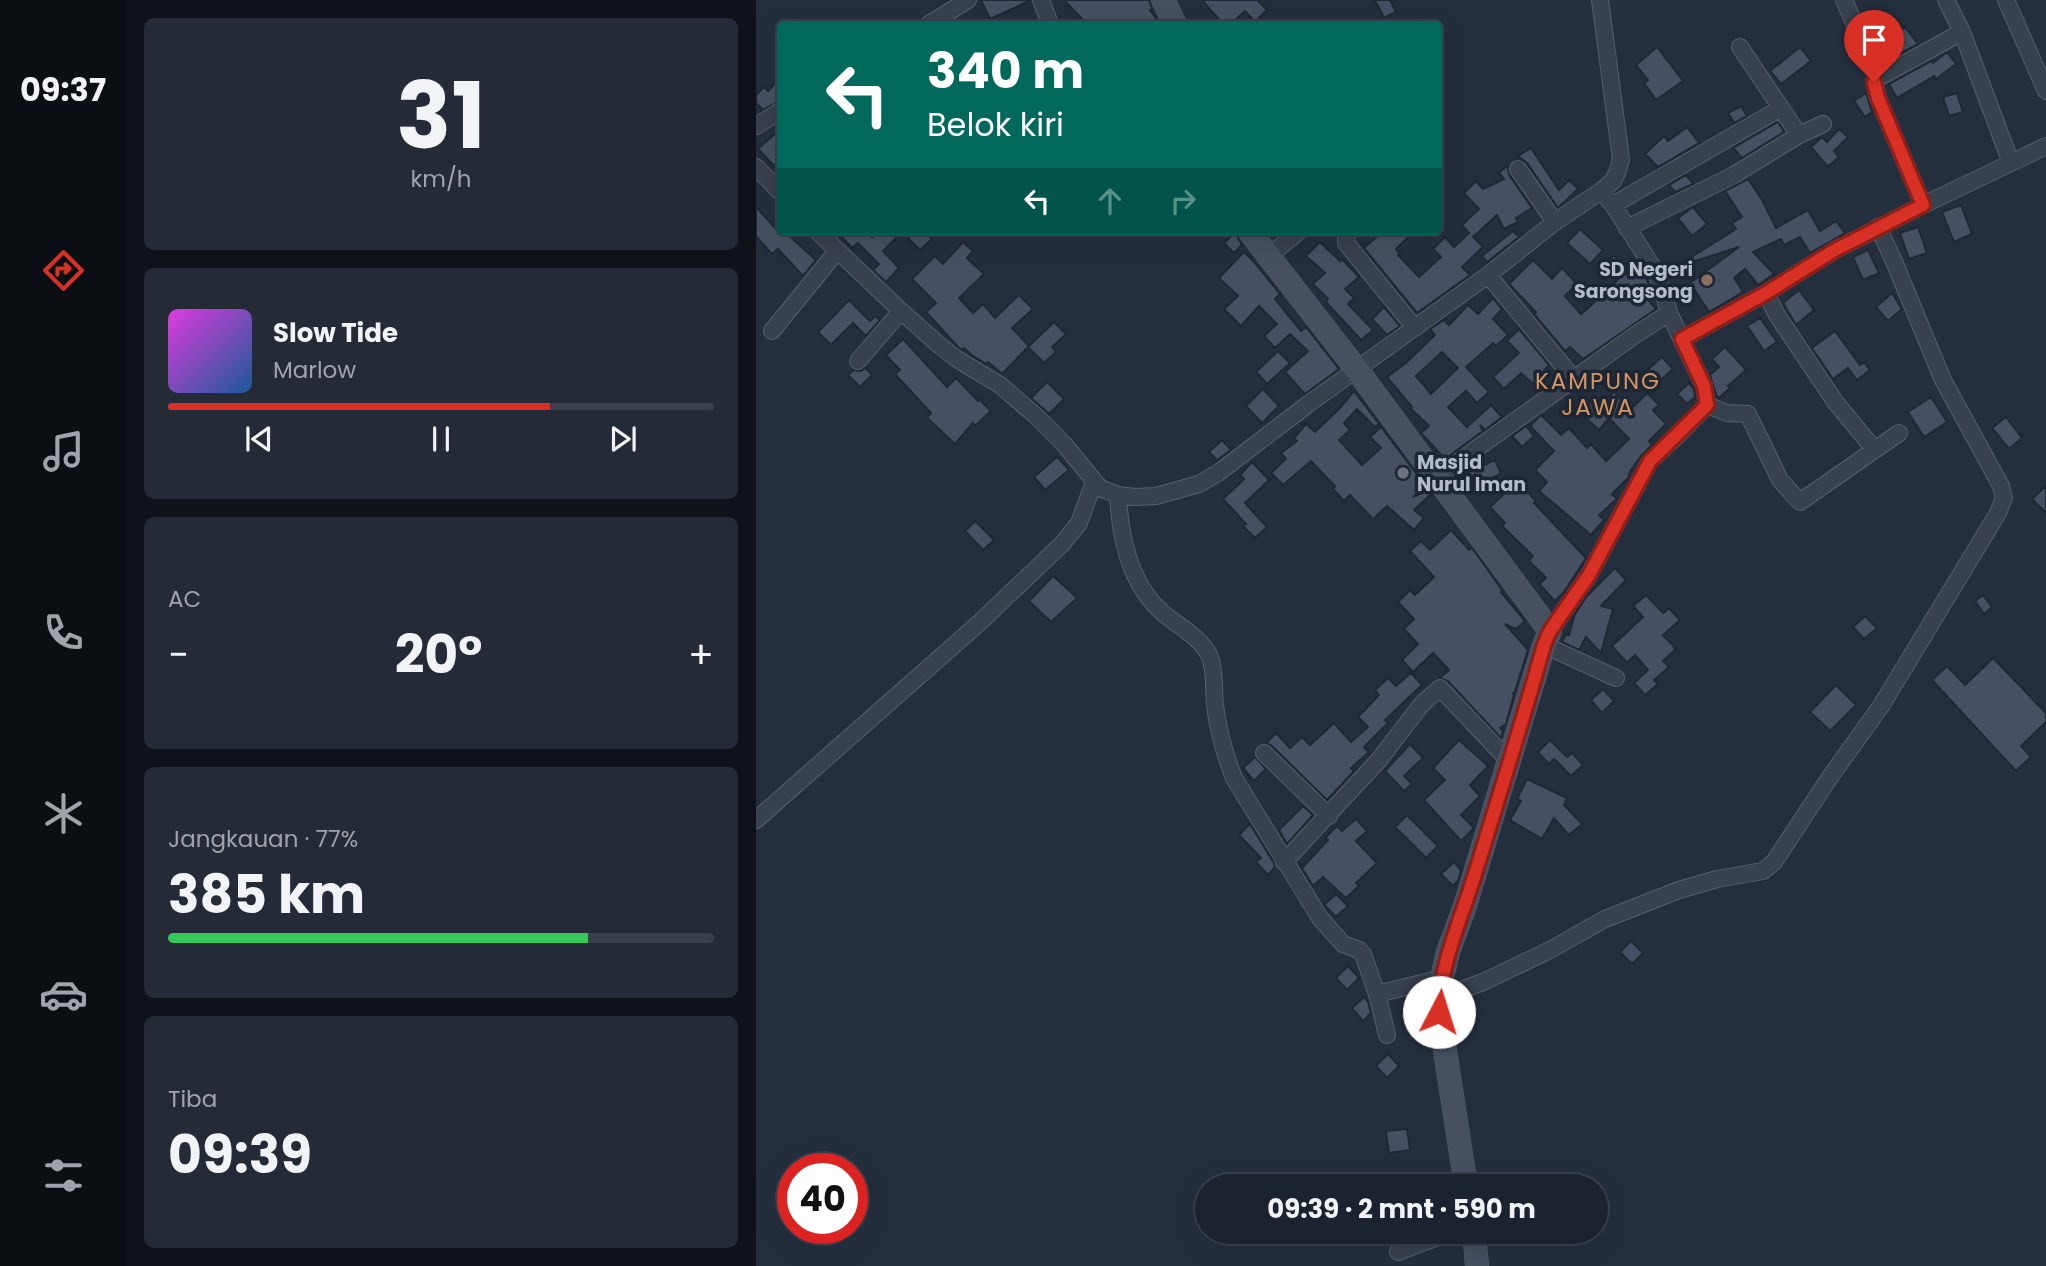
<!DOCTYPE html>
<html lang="id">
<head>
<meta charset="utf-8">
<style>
	:root { --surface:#1b232e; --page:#242b36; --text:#f1f3f6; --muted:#a0a4aa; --line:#39404a; --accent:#d93025 }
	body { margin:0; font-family:Poppins,sans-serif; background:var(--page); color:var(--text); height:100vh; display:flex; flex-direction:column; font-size:26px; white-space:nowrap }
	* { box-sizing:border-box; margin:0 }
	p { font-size:23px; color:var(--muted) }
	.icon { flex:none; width:38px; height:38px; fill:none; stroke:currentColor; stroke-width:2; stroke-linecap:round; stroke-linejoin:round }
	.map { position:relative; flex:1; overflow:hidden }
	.details { display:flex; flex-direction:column; gap:18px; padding:18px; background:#0f1319; width:630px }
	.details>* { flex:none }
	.hud { position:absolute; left:21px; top:21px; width:665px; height:214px; border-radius:7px; box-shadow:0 7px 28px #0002,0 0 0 2px var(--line); background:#00695c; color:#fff; overflow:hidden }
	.speed { position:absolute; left:21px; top:1153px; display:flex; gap:14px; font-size:35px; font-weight:700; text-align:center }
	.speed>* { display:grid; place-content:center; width:91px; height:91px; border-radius:50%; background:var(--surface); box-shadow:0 7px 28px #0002,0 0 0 2px var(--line); line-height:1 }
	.speed .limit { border:10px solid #d22; background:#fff; color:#111 }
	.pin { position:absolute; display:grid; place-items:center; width:60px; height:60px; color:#fff; margin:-72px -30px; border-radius:50% 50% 50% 0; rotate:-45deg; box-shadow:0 0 7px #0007 }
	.pin .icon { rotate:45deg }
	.me { position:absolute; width:77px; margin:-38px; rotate:5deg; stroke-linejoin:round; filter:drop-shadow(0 0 5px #0008) }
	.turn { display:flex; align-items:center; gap:24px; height:147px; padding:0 35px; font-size:32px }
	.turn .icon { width:91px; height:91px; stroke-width:2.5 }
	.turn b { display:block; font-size:49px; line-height:60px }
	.lanes { display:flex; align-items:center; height:66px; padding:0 35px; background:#0003; justify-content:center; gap:35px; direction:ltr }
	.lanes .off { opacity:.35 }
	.big { font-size:52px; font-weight:700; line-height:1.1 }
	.details .card { flex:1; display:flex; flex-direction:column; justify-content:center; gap:10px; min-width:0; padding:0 24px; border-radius:10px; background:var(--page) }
	.details .dial { align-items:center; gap:0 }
	.dial b { font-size:91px; line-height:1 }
	.song { display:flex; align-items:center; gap:21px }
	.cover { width:84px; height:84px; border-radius:10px; background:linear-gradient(135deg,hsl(300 70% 55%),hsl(210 70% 35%)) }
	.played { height:7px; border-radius:4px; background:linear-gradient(90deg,var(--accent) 70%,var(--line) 70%) }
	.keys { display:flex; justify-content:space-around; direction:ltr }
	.heat { display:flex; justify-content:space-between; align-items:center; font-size:38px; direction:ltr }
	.charge { height:10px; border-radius:5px; background:linear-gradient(90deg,#34c759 77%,var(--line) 0) }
	.trip { position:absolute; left:439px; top:1174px; width:413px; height:70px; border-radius:35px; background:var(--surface); box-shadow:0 7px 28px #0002,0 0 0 2px var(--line); font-weight:700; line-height:70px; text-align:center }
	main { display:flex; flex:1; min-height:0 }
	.menu { display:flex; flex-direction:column; width:126px; justify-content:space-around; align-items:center; background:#0b0e12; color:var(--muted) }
	.menu .icon { width:49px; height:49px }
	.menu .selected { color:var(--accent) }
	.menu b { font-size:32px; color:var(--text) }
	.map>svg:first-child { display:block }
	.building { fill:#455162; stroke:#1f2835; stroke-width:2; fill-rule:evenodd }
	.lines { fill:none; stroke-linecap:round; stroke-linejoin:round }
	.street-casing { stroke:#565f6c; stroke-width:18 }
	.secondary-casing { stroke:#565f6c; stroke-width:24 }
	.street { stroke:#38414e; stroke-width:16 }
	.secondary { stroke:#465061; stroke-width:23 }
	.route-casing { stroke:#8d1f18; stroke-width:18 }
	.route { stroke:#d93025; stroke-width:12 }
	.education-dot { fill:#8d6e63; stroke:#1d2633; stroke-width:2.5 }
	.worship-dot { fill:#6b7280; stroke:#1d2633; stroke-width:2.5 }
	.labels { text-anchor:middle; stroke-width:7; stroke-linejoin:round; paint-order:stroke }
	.poi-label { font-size:19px; font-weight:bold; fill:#b4bcc9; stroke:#1d2633; text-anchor:end }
	.quarter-label { font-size:23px; letter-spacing:2px; fill:#d59563; stroke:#1d2633 }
</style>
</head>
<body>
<main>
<nav class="menu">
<b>09:37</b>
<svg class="icon selected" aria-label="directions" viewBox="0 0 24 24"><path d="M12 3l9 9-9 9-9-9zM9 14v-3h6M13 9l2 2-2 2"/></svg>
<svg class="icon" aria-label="music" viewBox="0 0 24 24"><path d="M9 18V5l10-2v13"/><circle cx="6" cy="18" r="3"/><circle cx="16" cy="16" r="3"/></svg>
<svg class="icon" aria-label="phone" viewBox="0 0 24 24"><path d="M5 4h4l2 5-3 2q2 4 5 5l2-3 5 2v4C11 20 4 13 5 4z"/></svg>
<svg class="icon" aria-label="climate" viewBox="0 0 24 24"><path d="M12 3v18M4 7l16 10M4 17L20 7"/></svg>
<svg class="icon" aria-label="car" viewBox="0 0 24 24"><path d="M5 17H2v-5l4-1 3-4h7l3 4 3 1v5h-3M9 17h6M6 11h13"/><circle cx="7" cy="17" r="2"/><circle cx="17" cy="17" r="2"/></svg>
<svg class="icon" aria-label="filters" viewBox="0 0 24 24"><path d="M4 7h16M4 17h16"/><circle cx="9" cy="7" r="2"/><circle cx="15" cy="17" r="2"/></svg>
</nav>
<section class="details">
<div class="card dial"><b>31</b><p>km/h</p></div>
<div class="card">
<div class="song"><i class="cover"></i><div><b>Slow Tide</b><p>Marlow</p></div></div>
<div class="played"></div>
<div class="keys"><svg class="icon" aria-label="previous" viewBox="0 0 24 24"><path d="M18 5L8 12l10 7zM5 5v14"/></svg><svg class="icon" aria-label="pause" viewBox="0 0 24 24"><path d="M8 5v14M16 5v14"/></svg><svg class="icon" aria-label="next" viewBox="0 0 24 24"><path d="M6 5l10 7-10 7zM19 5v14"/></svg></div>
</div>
<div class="card"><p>AC</p>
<div class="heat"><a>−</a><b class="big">20°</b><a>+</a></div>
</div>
<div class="card"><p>Jangkauan · 77%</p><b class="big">385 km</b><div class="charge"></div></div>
<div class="card"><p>Tiba</p><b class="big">09:39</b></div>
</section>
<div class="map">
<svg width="1290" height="1266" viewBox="0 0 1290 1266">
	<rect width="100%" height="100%" fill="#242f3e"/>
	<path class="building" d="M225,0H275L234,19Z
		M308,0H393L396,9L394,10L404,24H331Z
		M446,0H501L511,10L499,22L489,11L475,24H467Z
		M619,0H634L640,12L628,18Z
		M1149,27L1162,44L1127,63L1116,37L1125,34L1129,43Z
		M901,47L927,81L900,100L888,83L892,80L880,65Z
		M1044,47L1055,61L1025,84L1014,71Z
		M1191,52L1200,64L1180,79L1178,76L1141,98L1133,84L1175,61L1177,63Z
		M24,78V101L7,110L0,103V95L8,87L12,91Z
		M1110,93L1116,112L1109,117L1098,101Z
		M1201,93L1207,112L1193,116L1187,97Z
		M985,106L991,116L978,123L972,113Z
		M1022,122L1028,132L986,158L977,148Z
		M931,127L943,143L902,167L889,154L908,136L912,141Z
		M1083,129L1092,137L1078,151L1083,157L1072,167L1055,147L1066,137L1071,142Z
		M19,134L24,140V172L2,149Z
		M775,148L803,190L813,180L822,189L802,208L771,163L762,156Z
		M752,166L753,175L776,208L760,218L762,222L748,229L741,215L717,237L727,247L706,267L714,275L661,313L608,248L627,231H659L640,249L644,253L642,255L663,277L685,257L677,249L689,237L698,247L713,233L706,225L723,209L708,193L720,181L727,189L748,179L743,172Z
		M930,175L937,184L919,192L913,185Z
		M992,179L1006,200L1020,228L1052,210L1064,231L1080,221L1089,233L1054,253L1044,237L1028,245L1025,239L997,252L1018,274L1002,285L989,269L978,278L987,292L953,312L934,283L983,247L930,264L929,261L980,229L976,223L986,217L969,191Z
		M1205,205L1216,234L1198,242L1186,212Z
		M0,207L21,230L24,227V231H28L60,260L47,276L22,249L16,254L0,236Z
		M937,207L951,224L936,236L922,218Z
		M1162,227L1171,253L1153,259L1144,233Z
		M824,229L847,250L834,264L811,243Z
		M94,231H111L116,237L122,231H137L142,236L127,251L143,268L130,282L117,270L123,264L102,243L96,248L86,237Z
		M160,231H169L176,239L164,250L152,238Z
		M757,231L763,237L731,262L726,256Z
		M479,232L486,245L478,253L468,243Z
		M207,242L217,251L211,258L228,274L203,298L217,313L227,304L239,318L263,295L277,309L256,328L273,346L298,322L310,334L296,347L300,352L288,363L272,347L246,374L232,362L230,364L217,356L208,348L206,350L203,348L170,312L180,303L156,279L179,256L187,264Z
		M564,242L584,261L586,259L603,277L589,289L598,298L592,304L617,330L605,340L570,302L572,299L557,284L569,273L550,256Z
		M1112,250L1123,273L1107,280L1097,257Z
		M488,252L499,263L524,294L519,299L545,331L550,327L583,369L549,394L529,372L552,351L534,334L519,348L508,336L521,324L503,306L485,326L468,309L482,296L463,278Z
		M858,255L877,277L886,269L896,291L890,297L900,309L827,359L814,347L809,351L778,314L780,312L753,284L777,260L796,279L806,268L821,284L809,296L825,314L849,293L864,277L851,262Z
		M1043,290L1058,310L1040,325L1027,303Z
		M1136,293L1146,309L1132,321L1120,307Z
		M737,298L746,309L737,319L752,335L740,346L737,343L710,367L733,392L721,403L710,391L692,407L711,427L735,405L746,417L729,430L724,425L727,431L689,459L665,433L673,426L655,409L656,407L631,377L650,363L679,335L674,329L688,320L693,325L712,305L722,314ZM686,352L702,368L675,394L660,376Z
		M93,300L114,321L119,316L124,320L110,336L97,323L75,345L62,332Z
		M628,307L644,326L631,335L616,319Z
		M1004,318L1021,342L1008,351L991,326Z
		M763,329L793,365L777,384L765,373L748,389L737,377L763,353L751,341Z
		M1079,331L1104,365L1108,362L1114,370L1101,380L1092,368L1077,379L1056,348Z
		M147,339L191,387L200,378L222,401L223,399L235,411L219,426L217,423L199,444L171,418L175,413L139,374L144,370L130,355Z
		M969,347L990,370L972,386L974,388L963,398L960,395L954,375L963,367L956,359Z
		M522,351L534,363L511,384L500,372Z
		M906,357L917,369L891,393L879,381Z
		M110,368L116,375L104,387L92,375L98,370L105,371Z
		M291,382L308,399L293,414L275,398Z
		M933,383L938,389L939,397L931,404L921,394Z
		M507,389L523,406L506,423L490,406Z
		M598,391L623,424L619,427L601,409L588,423L594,430L583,440L606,465L625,448L614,437L625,427L669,485L657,497L672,490L675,494L658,510L668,518L658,530L631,506L617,519L594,495L588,501L577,489L579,486L555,461L527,485L515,473L530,459L525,453L541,441L538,438L550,424L559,432L583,409Z
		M858,392L875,409L891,393L903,405L897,410L910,424L893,441L896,445L885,456L873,473V477L856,494L861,499L843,515L848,520L835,535L783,491L791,482L779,470L798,451L774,426L785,415L805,435L813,428L831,448L835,444L850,461L873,439L853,418L843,430L823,412L833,401L840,408Z
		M1175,397L1191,422L1168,437L1152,412Z
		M1250,417L1266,438L1253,449L1236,428Z
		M770,426L778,436L766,447L756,436Z
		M466,440L475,450L461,460L453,452Z
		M301,457L313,470L289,490L278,477Z
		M739,460L745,474L714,488L708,474Z
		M496,462L513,480L489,503L511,527L499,538L487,526L490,524L467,499L488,479L484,475Z
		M762,481L780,501L778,503L830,558L808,592L799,601L783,584L790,578L773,561L777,556L746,526L749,523L734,507Z
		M1290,486V513L1276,499Z
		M219,521L238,540L227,550L209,531Z
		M695,530L713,550L716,548L746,590L745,592L769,621L760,629L749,624L772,650L759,691L757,694L758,695L750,724L744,728L747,731L745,738L692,681L684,678L693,670L677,653L657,672L646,660L662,644L648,629L658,619L642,602L654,590L659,595L678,577L654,551L665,541L674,550Z
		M859,568L870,580L845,606L857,609L845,653L830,637L823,650L806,642L810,634L813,635L819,614L831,596Z
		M297,576L321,598L295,622L273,601Z
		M890,595L907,613L913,608L924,620L907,635L920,649L907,661L913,667L898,680L902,684L889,695L878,683L892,670L879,655L871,663L856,646L887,617L877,606Z
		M1227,595L1236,607L1228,614L1219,601Z
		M1109,616L1121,628L1108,639L1097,627Z
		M1237,658L1290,713V722L1265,746L1275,757L1260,771L1176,680L1191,666L1209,685Z
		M655,673L666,685L629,720L632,723L608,747L613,752L595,768L598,771L571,800L515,745L510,743L520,733L534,748L546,737L554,745L578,723L595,742L612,727L602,717L623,695L619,690L632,678L640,686Z
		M1080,685L1100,705L1074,731L1054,712Z
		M847,689L858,701L846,713L835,700Z
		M703,740L732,766L714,785L724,796L705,815L718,828L705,841L668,800L689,780L677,768Z
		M794,740L811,757L816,753L827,765L815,776L798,759L793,764L782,752Z
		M654,744L667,758L648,776L656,784L648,791L629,771Z
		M499,757L510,769L498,781L487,768Z
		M771,779L811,798L808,805L826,824L813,835L798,818L786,839L754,820L765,801L761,799Z
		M547,806L557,815L531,844L523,830Z
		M651,815L682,846L670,858L639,827Z
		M600,819L611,831L600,841L621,863L600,883L603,886L590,898L567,877L557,886L542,862L547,867L572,840L569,838L581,826L586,831Z
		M494,824L518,863L519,867L512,875L500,862L505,858L483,835Z
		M698,862L705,870L702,881L697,886L685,874Z
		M580,894L592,906L580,917L568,905Z
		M875,941L887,953L876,964L864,952Z
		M592,966L603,978L591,990L580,978Z
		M608,997L612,1002L615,1013L607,1021L596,1008Z
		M632,1054L643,1066L631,1078L620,1066Z
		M651,1129L654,1150L633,1153L630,1131Z"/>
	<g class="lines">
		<g class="street-casing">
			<path id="street" d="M285,0L294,24
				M1088,0L1122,78L1118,82L1122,98L1167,205L1255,163L1206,32L1122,78
				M1190,0L1206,32
				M1250,0L1290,91
				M173,24L212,0
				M1025,108L1043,135L1067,124
				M0,126L24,111
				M1255,163L1290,146
				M0,167L24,192
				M762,169L799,222
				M857,205L1025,108L984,47
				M871,228L978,175L1043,135
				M61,231L145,311L183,345L201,359L244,385L280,416L308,444L344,488L362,495L379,497L400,496L443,484L462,473L551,405L732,275L799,222L845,191L857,181L861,173L865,159L844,0
				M594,231L590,236V243L659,328
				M513,256L543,231
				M732,275L818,379
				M1010,293L1021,315L1080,403L1119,450
				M16,331L81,251
				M926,339L1010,293L1079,250L1167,205
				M102,361L145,311
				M951,405L971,413L992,414L1024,480L1044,502L1143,433
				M681,477L879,335L913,313
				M362,495C364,537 374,585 407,613C423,627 445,637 454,657C460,673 457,689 459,705C462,731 469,755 478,778L564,918L587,944L603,950L607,954L621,994L631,1035
				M794,631L833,575L894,461L920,437L951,405L948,386L913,313L906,288L898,269L857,205L845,191
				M788,645L860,678
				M508,753L573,816
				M0,820L222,624L306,544L323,523L338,482
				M528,862L622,761L666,704L684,688L754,762
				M621,994L686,978
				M683,998L727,982L794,950L849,919L923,890L961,879L1007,871L1018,862L1074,777L1125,706L1242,513L1248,498L1245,486L1187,380L1137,259L1122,227
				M642,1252L695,1232"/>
		</g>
		<g class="secondary-casing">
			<path id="secondary" d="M407,0L419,24
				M493,231L601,370L794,631L788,645L709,906L692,952L686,978L683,1012L710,1186
				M718,1232L721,1266"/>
		</g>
		<use href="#street" class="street"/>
		<use href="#secondary" class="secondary"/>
	</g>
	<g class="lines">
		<g class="route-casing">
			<path id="route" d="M683,1012C684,964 704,922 718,877C742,800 766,723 788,645L794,631L833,575L894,461L951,405L948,386L926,339L1010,293L1079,250L1167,205L1122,98L1118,82"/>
		</g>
		<use href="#route" class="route"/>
	</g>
	<circle class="education-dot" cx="951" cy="280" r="7"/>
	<circle class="worship-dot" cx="647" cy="473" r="7"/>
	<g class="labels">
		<g class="poi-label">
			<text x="937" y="276">SD Negeri<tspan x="937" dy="22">Sarongsong</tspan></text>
			<text x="661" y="469" text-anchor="start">Masjid<tspan x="661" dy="22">Nurul Iman</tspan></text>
		</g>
		<g class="quarter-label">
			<text x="842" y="389">KAMPUNG<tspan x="842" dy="26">JAWA</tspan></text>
		</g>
	</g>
</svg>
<div class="speed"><div class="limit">40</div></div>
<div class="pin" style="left:1118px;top:82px;background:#d93025"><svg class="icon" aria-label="arrive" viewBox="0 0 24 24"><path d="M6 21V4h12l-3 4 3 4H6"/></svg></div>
<svg class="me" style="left:683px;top:1012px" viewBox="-20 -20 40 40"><circle r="19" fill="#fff"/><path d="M0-13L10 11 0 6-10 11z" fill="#d93025"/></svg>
<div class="trip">09:39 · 2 mnt · 590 m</div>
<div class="hud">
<div class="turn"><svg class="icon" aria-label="left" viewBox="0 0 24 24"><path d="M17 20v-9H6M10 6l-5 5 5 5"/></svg><div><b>340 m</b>Belok kiri</div></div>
<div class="lanes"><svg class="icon" aria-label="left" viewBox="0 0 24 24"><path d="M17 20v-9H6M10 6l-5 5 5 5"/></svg><svg class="icon off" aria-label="ahead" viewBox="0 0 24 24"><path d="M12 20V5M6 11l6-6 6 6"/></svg><svg class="icon off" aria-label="right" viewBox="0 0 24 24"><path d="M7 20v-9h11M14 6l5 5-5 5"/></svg></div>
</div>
</div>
</main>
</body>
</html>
